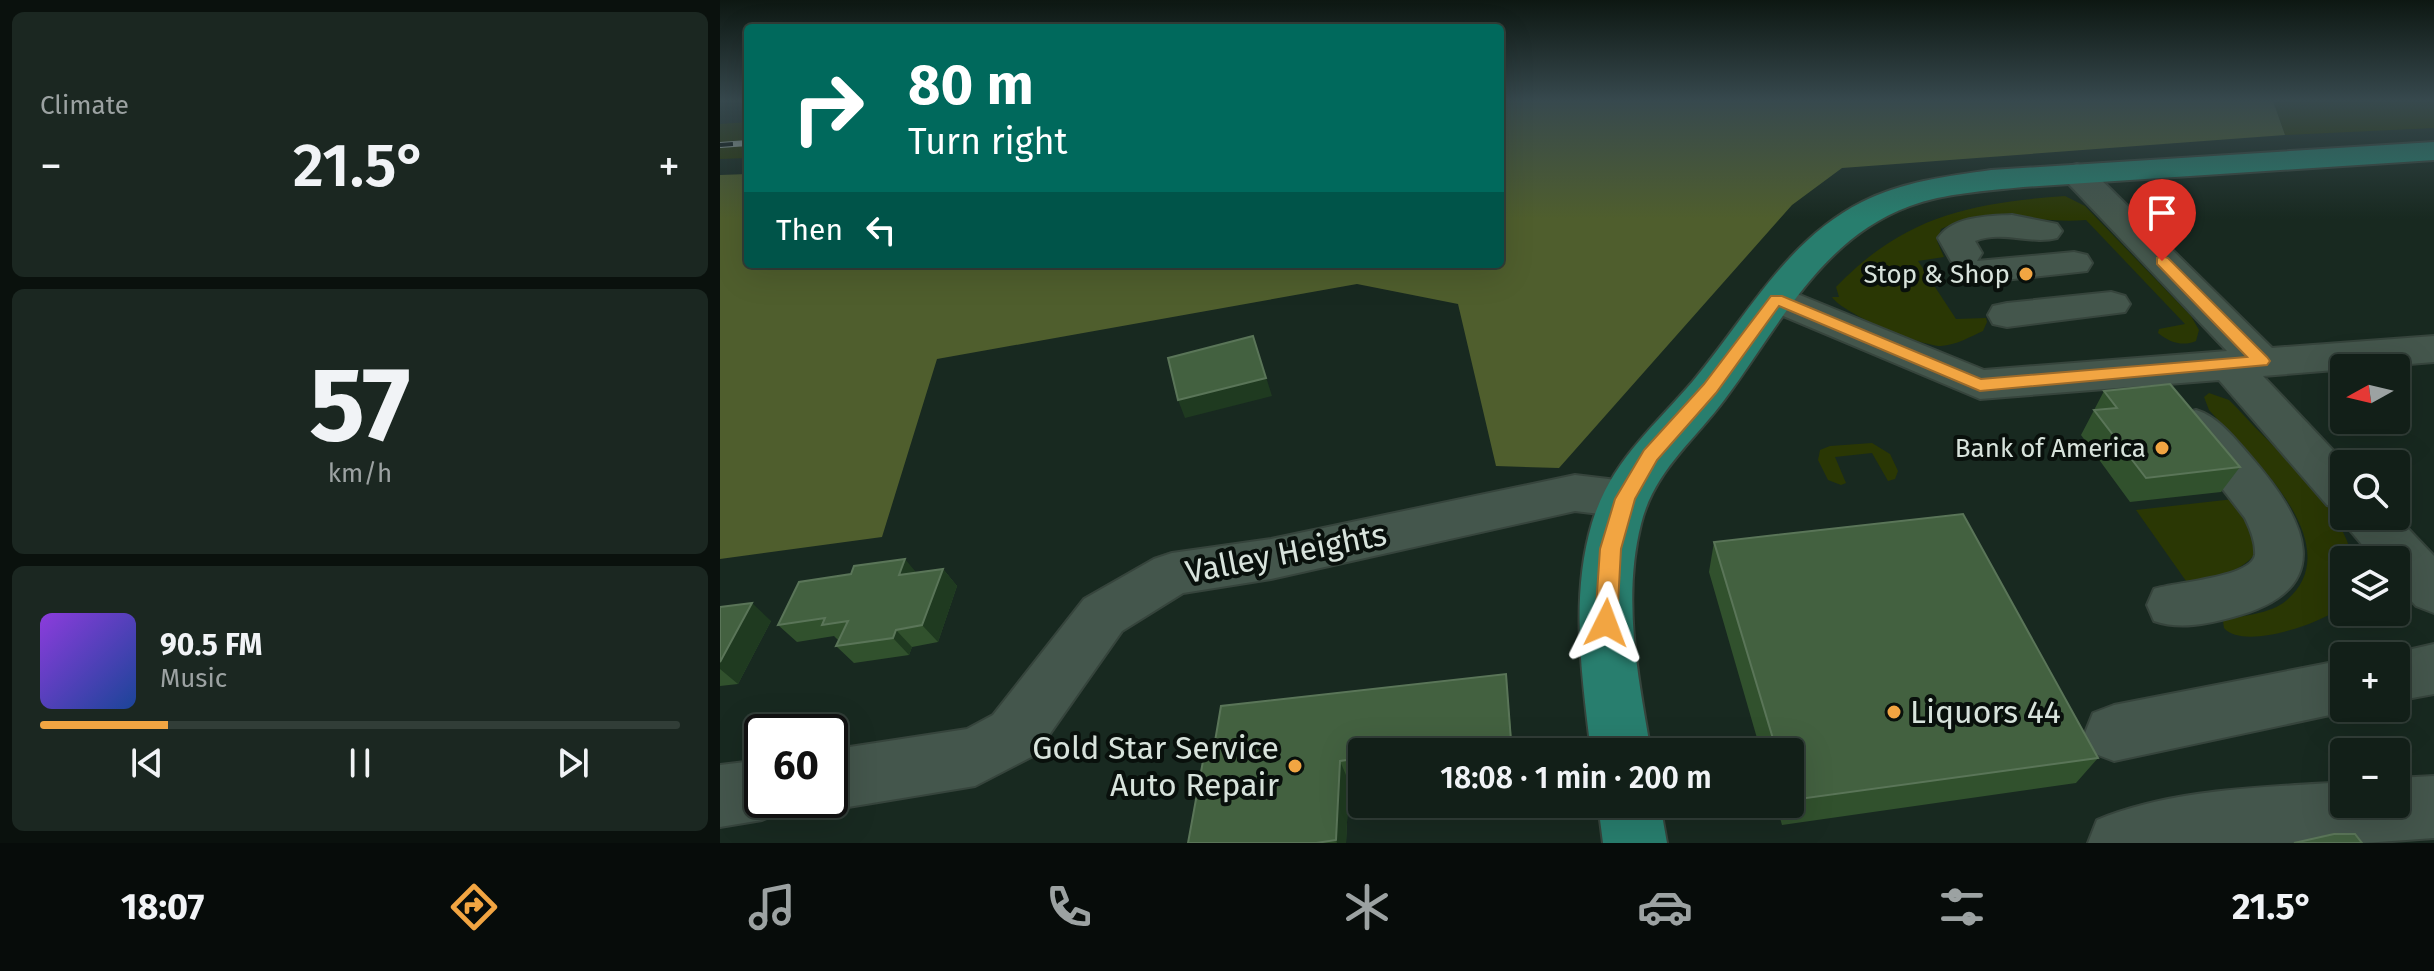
<!DOCTYPE html>
<html lang="en">
<head>
<meta charset="utf-8">
<style>
	:root { --surface:#121f18; --page:#1b2721; --text:#f1f3f6; --muted:#9ca2a2; --line:#313d37; --accent:#f2a542 }
	body { margin:0; font-family:"Fira Sans",sans-serif; background:var(--page); color:var(--text); height:100vh; display:flex; flex-direction:column; font-size:30px; white-space:nowrap }
	* { box-sizing:border-box; margin:0 }
	p { font-size:26px; color:var(--muted) }
	.icon { flex:none; width:44px; height:44px; fill:none; stroke:currentColor; stroke-width:2; stroke-linecap:round; stroke-linejoin:round }
	.map { position:relative; flex:1; overflow:hidden }
	.drawer { display:flex; flex-direction:column; gap:12px; padding:12px; background:#0a110d; width:720px }
	.drawer>* { flex:none }
	.banner { position:absolute; left:24px; top:24px; width:760px; height:244px; border-radius:8px; box-shadow:0 8px 32px #0002,0 0 0 2px var(--line); background:#00695c; color:#fff; overflow:hidden }
	.needle { width:52px; rotate:262deg }
	.fabs { position:absolute; left:1610px; top:354px; display:grid; gap:16px }
	.fabs a { display:grid; place-items:center; width:80px; height:80px; border-radius:8px; background:var(--surface); box-shadow:0 8px 32px #0002,0 0 0 2px var(--line); font-size:40px }
	.speed { position:absolute; left:24px; top:714px; display:flex; gap:16px; font-size:40px; font-weight:700; text-align:center }
	.speed>* { display:grid; place-content:center; width:104px; height:104px; border-radius:50%; background:var(--surface); box-shadow:0 8px 32px #0002,0 0 0 2px var(--line); line-height:1 }
	.speed .limit { border:4px solid #111; border-radius:12px; background:#fff; color:#111 }
	.pin { position:absolute; display:grid; place-items:center; width:68px; height:68px; color:#fff; margin:-82px -34px; border-radius:50% 50% 50% 0; rotate:-45deg; box-shadow:0 0 8px #0007 }
	.pin .icon { rotate:45deg }
	.me { position:absolute; width:88px; margin:-44px; rotate:3deg; stroke-linejoin:round; filter:drop-shadow(0 0 6px #0008) }
	.turn { display:flex; align-items:center; gap:28px; height:168px; padding:0 32px; font-size:36px }
	.turn .icon { width:104px; height:104px; stroke-width:2.5 }
	.turn b { display:block; font-size:56px; line-height:68px }
	.then { display:flex; align-items:center; height:76px; padding:0 32px; background:#0003; gap:16px; font-size:30px }
	.big { font-size:60px; font-weight:600; line-height:1.1 }
	.drawer .card { flex:1; display:flex; flex-direction:column; justify-content:center; gap:12px; min-width:0; padding:0 28px; border-radius:12px; background:var(--page) }
	.drawer .dial { align-items:center; gap:0 }
	.dial b { font-size:104px; line-height:1 }
	.song { display:flex; align-items:center; gap:24px }
	.cover { width:96px; height:96px; border-radius:12px; background:linear-gradient(135deg,hsl(270 70% 55%),hsl(220 70% 35%)) }
	.played { height:8px; border-radius:4px; background:linear-gradient(90deg,var(--accent) 20%,var(--line) 20%) }
	.keys { display:flex; justify-content:space-around; direction:ltr }
	.heat { display:flex; justify-content:space-between; align-items:center; font-size:44px; direction:ltr }
	.trip { position:absolute; left:628px; top:738px; width:456px; height:80px; border-radius:8px; background:var(--surface); box-shadow:0 8px 32px #0002,0 0 0 2px var(--line); font-weight:600; line-height:80px; text-align:center }
	.dock { display:flex; height:128px; justify-content:space-around; align-items:center; background:#070c0a; color:var(--muted) }
	.dock .icon { width:56px; height:56px }
	.dock .selected { color:var(--accent) }
	.dock b { font-size:36px; color:var(--text) }
	main { display:flex; flex:1; min-height:0 }
	.map>svg:first-child { display:block }
	.green { fill:#2a3704 }
	.forest { fill:#4f5e2d }
	.lines { fill:none; stroke-linecap:round; stroke-linejoin:round }
	.minor-casing { stroke:#36443c; stroke-width:4 }
	.major-casing { stroke:#36443c; stroke-width:4 }
	.minor { fill:#44564c; fill-rule:evenodd }
	.major { fill:#287e6e; fill-rule:evenodd }
	.rail-casing { stroke:#acb8b1; stroke-width:6 }
	.rail { stroke:#09100c; stroke-width:4; stroke-dasharray:13; stroke-linecap:butt }
	.wall { fill:#31512d }
	.shaded-wall { fill:#1f3a20 }
	.building { fill:#436140; stroke:#5a7558; stroke-width:2 }
	.route { fill:#f2a542; stroke:#9d6b2b; stroke-width:2 }
	.poi-dot { fill:#f2a542; stroke:#09100c; stroke-width:3 }
	.labels { text-anchor:middle; stroke-width:8; stroke-linejoin:round; paint-order:stroke }
	.poi-label { font-size:26px; fill:#d8e3dc; stroke:#09100c; text-anchor:end }
	.near-street-label { font-size:32px; fill:#d8e3dc; stroke:#09100c }
	.near-poi-label { font-size:32px; fill:#d8e3dc; stroke:#09100c; text-anchor:start }
</style>
</head>
<body>
<main>
<section class="drawer">
<div class="card"><p>Climate</p>
<div class="heat"><a>−</a><b class="big">21.5°</b><a>+</a></div>
</div>
<div class="card dial"><b>57</b><p>km/h</p></div>
<div class="card">
<div class="song"><i class="cover"></i><div><b>90.5 FM</b><p>Music</p></div></div>
<div class="played"></div>
<div class="keys"><svg class="icon" aria-label="previous" viewBox="0 0 24 24"><path d="M18 5L8 12l10 7zM5 5v14"/></svg><svg class="icon" aria-label="pause" viewBox="0 0 24 24"><path d="M8 5v14M16 5v14"/></svg><svg class="icon" aria-label="next" viewBox="0 0 24 24"><path d="M6 5l10 7-10 7zM19 5v14"/></svg></div>
</div>
</section>
<div class="map">
<svg width="1714" height="843" viewBox="0 0 1714 843">
	<rect width="100%" height="100%" fill="#182920"/>
	<path class="green" d="M1553,101H1714V128L1565,135Z
		M28,122V158L0,159V124Z
		M1345,196L1365,206L1471,316L1479,330L1476,341C1462,347 1449,342 1438,333L1439,329L1465,324L1366,220C1320,224 1264,208 1221,229L1217,241L1224,257L1198,261L1236,319L1266,318L1267,322L1263,331C1250,337 1236,345 1221,346C1201,346 1123,314 1112,297H1119L1116,287C1184,216 1250,203 1345,196Z
		M1489,393L1509,400L1518,409C1556,452 1621,503 1633,560H1624V605C1604,623 1524,651 1504,628L1503,621C1525,614 1549,615 1567,600C1632,543 1525,451 1489,410L1484,397Z
		M1152,443L1170,454L1178,471L1175,479L1168,481L1152,453L1115,457L1126,483L1121,485L1108,480L1098,460L1100,450L1110,446Z
		M1523,498L1537,552C1518,575 1494,578 1466,581L1416,510Z"/>
	<path class="forest" d="M780,101H1553L1565,135L1122,168L1072,205L839,468L776,466L738,304L637,284L217,359L162,537L0,559V175L28,174V264H780Z"/>
	<g class="lines">
		<g class="minor-casing">
			<path id="minor" d="M1357,164L1368,167L1552,348L1714,336V362L1543,376L1626,464L1624,510L1607,505L1499,380L1260,399L1042,307L1037,299L1042,291L1056,287L1070,291L1264,370L1507,351L1346,181L1341,174L1346,167Z
				M1292,215L1337,224L1342,231L1337,238C1311,245 1283,230 1255,241L1262,253L1257,261L1244,264L1231,261L1218,238C1233,216 1268,216 1292,215Z
				M1354,252L1367,255L1372,263L1367,271L1257,283L1244,280L1239,272L1244,264L1257,261Z
				M1391,292L1405,296L1410,304L1405,312L1287,327L1273,324L1268,315L1273,306L1287,303Z
				M1476,410C1499,417 1515,439 1531,457C1586,520 1620,589 1513,617C1487,624 1460,630 1434,621L1427,605L1434,589C1454,582 1531,578 1535,555C1536,543 1530,528 1525,518L1454,426L1460,415Z
				M855,475L905,481L922,486L929,499L922,512L905,517L855,511L551,579L463,593L402,631L315,755L255,786L110,810L88,801L110,800V750L247,729L273,715L364,599L434,559L452,553L551,539Z
				M1624,512V516H1676L1714,556V613L1696,606L1676,584V560H1655L1629,529L1622,516Z
				M1714,644V694L1676,701V656H1662Z
				M1624,660V708H1634L1624,712L1394,761L1373,753L1365,733L1373,713L1394,705Z
				M42,760V800H69L64,811L42,820L0,827V765Z
				M1714,776V838L1645,843H1368L1377,820C1455,788 1542,788 1624,782V804H1676V778Z"/>
		</g>
		<g class="major-casing">
			<path id="major" d="M1714,142V160L1303,187C1266,191 1225,193 1190,206C1100,239 1059,327 1005,399C974,441 934,471 921,524C902,599 918,677 931,752H871C862,677 850,597 872,523C891,461 933,428 973,381C1026,318 1066,240 1142,202C1181,182 1228,176 1271,170Z
				M878,804H940L947,843H883Z"/>
		</g>
		<use href="#minor" class="minor"/>
		<use href="#major" class="major"/>
		<g class="rail-casing">
			<path id="rail" d="M0,145L28,143"/>
		</g>
		<use href="#rail" class="rail"/>
	</g>
	<path class="wall" d="M1384,391L1520,467L1501,492L1410,502L1361,435Z
		M994,542L1378,758L1356,783L1062,825L1056,804H1070V752H1041L989,572Z
		M223,569L237,586L218,642L192,647L189,655L134,663L116,646L119,641L114,636L77,642L58,625L196,573Z
		M0,607L51,621L18,684L0,686Z
		M786,674L793,752H642V781L629,782L626,843H468L492,759Z"/>
	<path class="shaded-wall" d="M533,336L552,396L465,418L458,400Z
		M185,559L200,577L179,575Z
		M223,569L237,586L218,642L202,625Z
		M32,603L51,621L18,684L0,669V662Z
		M176,630L192,647L189,655L173,638Z
		M620,761L629,782L626,843H617L616,840Z"/>
	<path class="building" d="M533,336L546,378L458,400L448,358Z
		M1450,384L1520,467L1426,478L1374,410L1397,408L1384,391Z
		M1243,514L1378,758L1072,800L1070,794V752H1057L994,542Z
		M185,559L179,575L223,569L202,625L176,630L173,638L116,646L128,621L102,625L105,618L58,625L79,582L131,574L134,566Z
		M32,603L0,662V607Z
		M786,674L791,741L697,752H642V758L620,761L616,840L596,843H468L483,761L492,759L501,706Z
		M1614,834H1635L1642,843H1574Z"/>
	<linearGradient id="sky" x2="0" y2="1"><stop stop-color="#0d1712"/><stop offset="0.46" stop-color="#37494e"/><stop offset="1" stop-color="#37494e" stop-opacity="0"/></linearGradient>
	<rect width="1714" height="219" fill="url(#sky)"/>
	<path class="route" d="M1442,256L1448,258L1547,357L1550,361L1547,365L1260,391L1059,306L996,393L937,460L915,499L901,549L897,623L894,630L886,633L879,630L875,623L880,549L895,499L924,450L984,384L1051,296H1062L1261,379L1527,357L1437,264V258Z"/>
	<g class="poi-dot">
		<circle cx="1306" cy="274" r="8"/>
		<circle cx="1442" cy="448" r="8"/>
		<circle cx="1174" cy="712" r="8"/>
		<circle cx="575" cy="766" r="8"/>
	</g>
	<g class="labels">
		<g class="poi-label">
			<text x="1290" y="283">Stop &amp; Shop</text>
			<text x="1426" y="457">Bank of America</text>
		</g>
		<g class="near-street-label">
			<text transform="translate(566 553) rotate(-11)" y="11">Valley Heights</text>
		</g>
		<g class="near-poi-label">
			<text x="1190" y="723">Liquors 44</text>
			<text x="559" y="759" text-anchor="end">Gold Star Service<tspan x="559" dy="37">Auto Repair</tspan></text>
		</g>
	</g>
</svg>
<div class="fabs">
<a><svg class="needle" viewBox="-14 -14 28 28"><path d="M0-13l5 13h-10z" fill="#e53935"/><path d="M0 13l5-13h-10z" fill="#9ca2a2"/></svg></a>
<a><svg class="icon" aria-label="search" viewBox="0 0 24 24"><circle cx="10" cy="10" r="6"/><path d="M15 15l6 6"/></svg></a>
<a><svg class="icon" aria-label="layers" viewBox="0 0 24 24"><path d="M12 4l9 5-9 5-9-5zM3 14l9 5 9-5"/></svg></a>
<a>+</a>
<a>−</a>
</div>
<div class="speed"><div class="limit">60</div></div>
<div class="pin" style="left:1442px;top:261px;background:#d93025"><svg class="icon" aria-label="arrive" viewBox="0 0 24 24"><path d="M6 21V4h12l-3 4 3 4H6"/></svg></div>
<svg class="me" style="left:886px;top:623px" viewBox="-20 -20 40 40"><path d="M0-17L14 15 0 8-14 15z" fill="#f2a542" stroke="#fff" stroke-width="4"/></svg>
<div class="trip">18:08 · 1 min · 200 m</div>
<div class="banner">
<div class="turn"><svg class="icon" aria-label="right" viewBox="0 0 24 24"><path d="M7 20v-9h11M14 6l5 5-5 5"/></svg><div><b>80 m</b>Turn right</div></div>
<div class="then">Then<svg class="icon" aria-label="left" viewBox="0 0 24 24"><path d="M17 20v-9H6M10 6l-5 5 5 5"/></svg></div>
</div>
</div>
</main>
<nav class="dock">
<b>18:07</b>
<svg class="icon selected" aria-label="directions" viewBox="0 0 24 24"><path d="M12 3l9 9-9 9-9-9zM9 14v-3h6M13 9l2 2-2 2"/></svg>
<svg class="icon" aria-label="music" viewBox="0 0 24 24"><path d="M9 18V5l10-2v13"/><circle cx="6" cy="18" r="3"/><circle cx="16" cy="16" r="3"/></svg>
<svg class="icon" aria-label="phone" viewBox="0 0 24 24"><path d="M5 4h4l2 5-3 2q2 4 5 5l2-3 5 2v4C11 20 4 13 5 4z"/></svg>
<svg class="icon" aria-label="climate" viewBox="0 0 24 24"><path d="M12 3v18M4 7l16 10M4 17L20 7"/></svg>
<svg class="icon" aria-label="car" viewBox="0 0 24 24"><path d="M5 17H2v-5l4-1 3-4h7l3 4 3 1v5h-3M9 17h6M6 11h13"/><circle cx="7" cy="17" r="2"/><circle cx="17" cy="17" r="2"/></svg>
<svg class="icon" aria-label="filters" viewBox="0 0 24 24"><path d="M4 7h16M4 17h16"/><circle cx="9" cy="7" r="2"/><circle cx="15" cy="17" r="2"/></svg>
<b>21.5°</b>
</nav>
</body>
</html>
